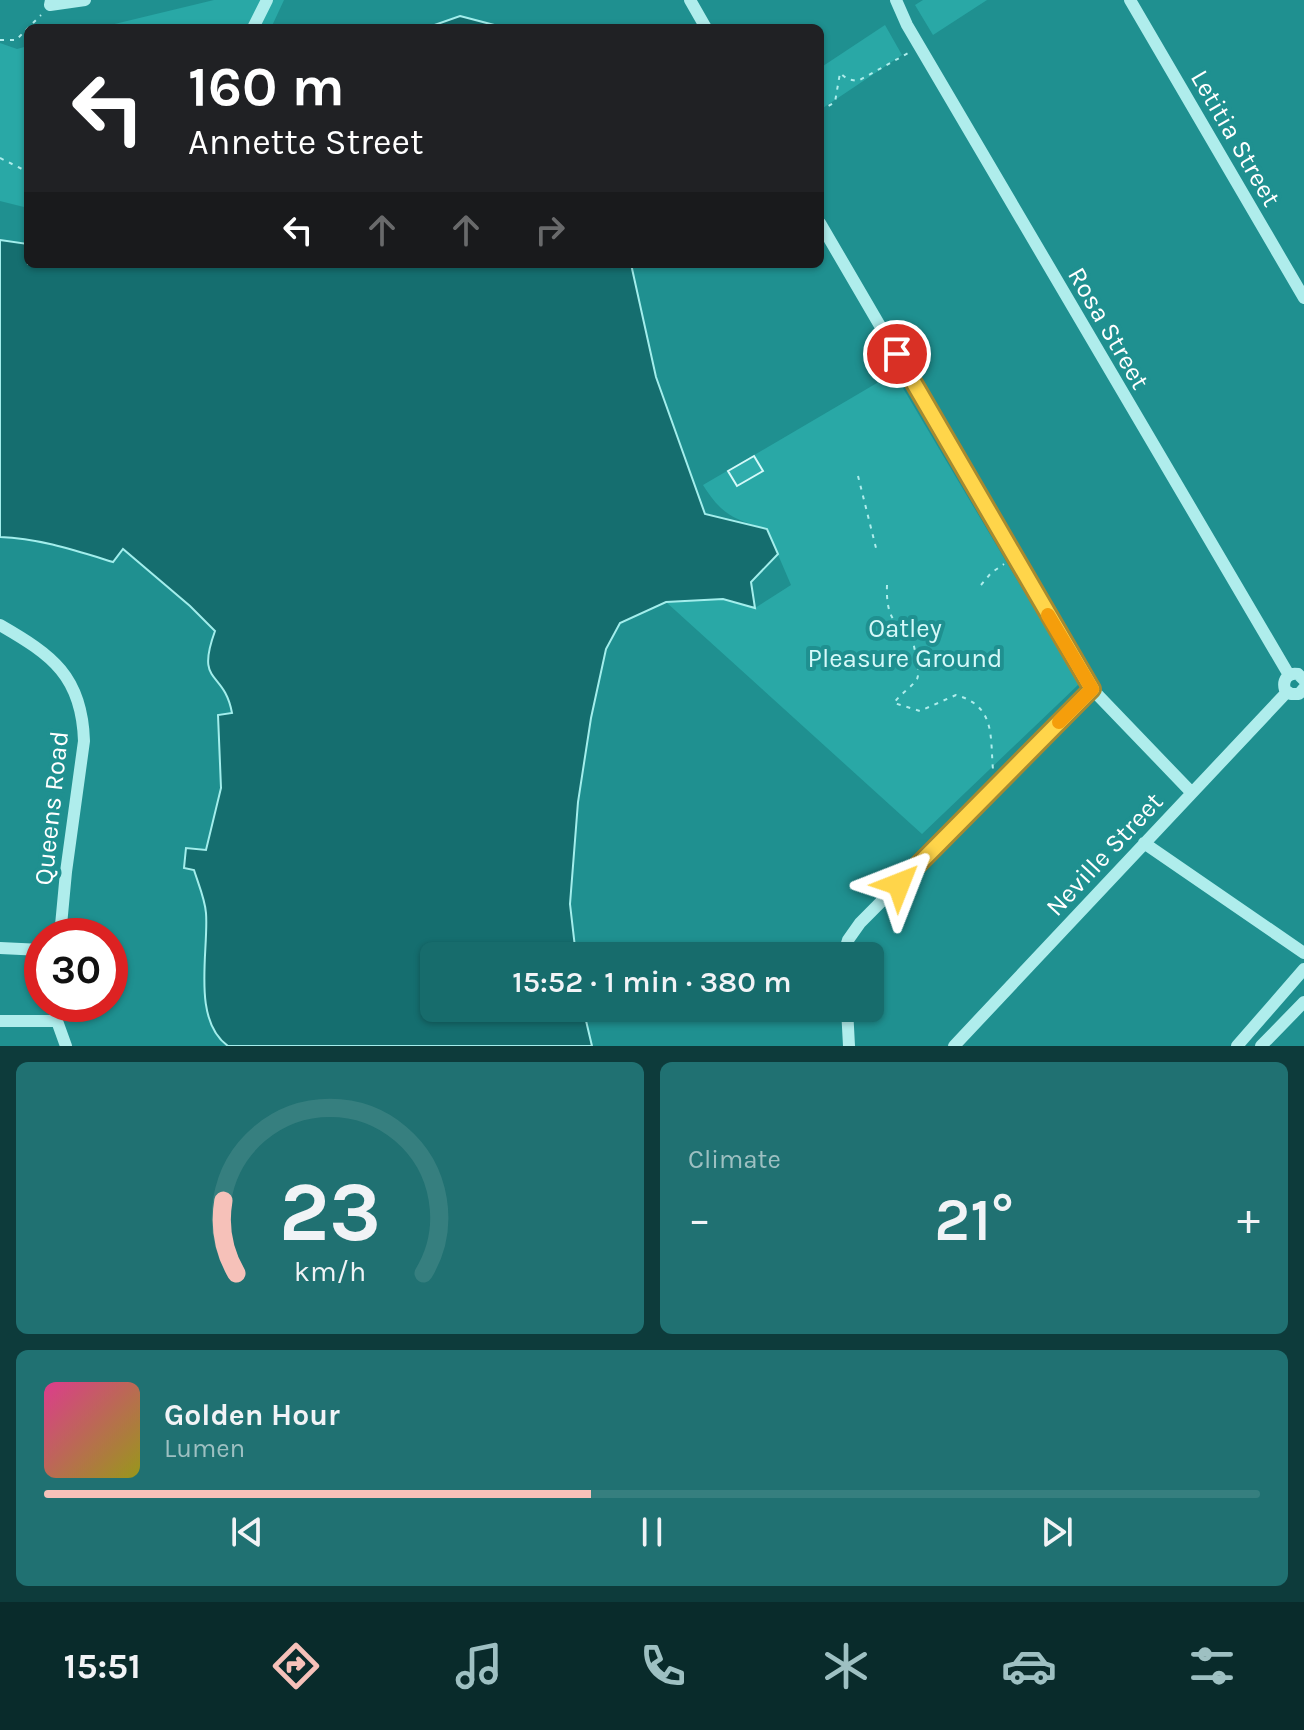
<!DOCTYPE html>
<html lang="en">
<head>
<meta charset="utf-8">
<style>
	:root { --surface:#176c6c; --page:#207172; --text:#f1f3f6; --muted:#9ec0c2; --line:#367f7f; --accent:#f6c1b9 }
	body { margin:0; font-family:Karla,sans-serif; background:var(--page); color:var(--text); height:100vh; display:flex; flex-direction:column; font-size:30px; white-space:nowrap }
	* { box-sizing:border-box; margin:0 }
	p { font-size:26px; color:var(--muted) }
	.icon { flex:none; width:44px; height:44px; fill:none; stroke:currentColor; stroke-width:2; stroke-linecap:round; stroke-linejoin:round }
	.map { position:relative; height:1046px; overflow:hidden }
	.sheet { display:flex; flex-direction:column; gap:16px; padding:16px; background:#0d3b3b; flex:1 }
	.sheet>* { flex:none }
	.banner { position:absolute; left:24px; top:24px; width:800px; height:244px; border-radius:12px; box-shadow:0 2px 6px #0004; background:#202124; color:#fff; overflow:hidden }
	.speed { position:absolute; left:24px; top:918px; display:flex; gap:16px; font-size:40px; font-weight:700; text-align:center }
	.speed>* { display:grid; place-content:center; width:104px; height:104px; border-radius:50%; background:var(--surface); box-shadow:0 2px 6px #0004; line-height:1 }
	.speed .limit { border:12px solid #d22; background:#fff; color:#111 }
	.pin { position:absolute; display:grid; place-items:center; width:68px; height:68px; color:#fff; margin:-34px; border:4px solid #fff; border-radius:50%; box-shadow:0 2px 8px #0007 }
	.me { position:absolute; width:88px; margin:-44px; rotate:45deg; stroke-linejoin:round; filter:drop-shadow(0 0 6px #0008) }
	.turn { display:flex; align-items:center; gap:28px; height:168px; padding:0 32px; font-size:36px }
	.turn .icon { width:104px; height:104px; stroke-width:2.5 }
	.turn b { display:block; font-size:56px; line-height:68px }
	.lanes { display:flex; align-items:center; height:76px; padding:0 32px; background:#0003; justify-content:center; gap:40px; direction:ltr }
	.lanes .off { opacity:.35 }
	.big { font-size:60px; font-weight:600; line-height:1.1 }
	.sheet .card { flex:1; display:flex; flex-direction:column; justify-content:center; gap:12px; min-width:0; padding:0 28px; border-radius:12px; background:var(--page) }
	.sheet .dial { align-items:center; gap:0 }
	.dial svg { height:208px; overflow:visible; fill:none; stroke:var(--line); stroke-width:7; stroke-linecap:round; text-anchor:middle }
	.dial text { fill:var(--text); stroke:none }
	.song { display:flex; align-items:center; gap:24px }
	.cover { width:96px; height:96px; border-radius:12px; background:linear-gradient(135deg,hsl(330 70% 55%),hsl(60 70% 35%)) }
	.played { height:8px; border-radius:4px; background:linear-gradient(90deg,var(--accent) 45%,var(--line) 45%) }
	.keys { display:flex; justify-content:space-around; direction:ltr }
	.heat { display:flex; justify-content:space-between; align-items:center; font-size:44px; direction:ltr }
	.sheet .tiles { flex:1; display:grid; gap:16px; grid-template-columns:1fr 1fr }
	.card:last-child { grid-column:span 2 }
	.trip { position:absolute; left:420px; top:942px; width:464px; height:80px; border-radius:12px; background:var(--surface); box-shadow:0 2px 6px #0004; font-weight:600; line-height:80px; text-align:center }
	.dock { display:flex; height:128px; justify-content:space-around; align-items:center; background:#092b2b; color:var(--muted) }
	.dock .icon { width:56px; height:56px }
	.dock .active { color:var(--accent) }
	.dock b { font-size:36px; color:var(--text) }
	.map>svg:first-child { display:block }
	.green { fill:#29a8a6 }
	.water { fill:#156e6f; stroke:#a3eeec; stroke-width:2 }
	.building { fill:#2fadac; stroke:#d5f9f9; stroke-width:2 }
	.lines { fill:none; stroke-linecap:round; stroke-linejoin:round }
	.path { stroke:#afedec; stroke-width:2; stroke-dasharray:4 6; stroke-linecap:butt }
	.minor { stroke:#afedec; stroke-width:12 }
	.route-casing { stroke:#a68a30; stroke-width:20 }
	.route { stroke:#ffd54a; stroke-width:14 }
	.slow { stroke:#f59e0b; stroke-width:14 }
	.labels { text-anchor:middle; stroke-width:8; stroke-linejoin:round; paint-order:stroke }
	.street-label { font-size:26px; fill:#fff; stroke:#1f9090 }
	.park-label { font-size:26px; fill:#d5f9f9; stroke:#1f9090 }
</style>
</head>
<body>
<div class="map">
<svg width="1304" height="1046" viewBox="0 0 1304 1046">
	<rect width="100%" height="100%" fill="#1f9090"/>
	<path class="green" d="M214,0H284L271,28H98Z
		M923,0H987L933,35L915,5Z
		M885,25L902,55L820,110V68Z
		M0,43L17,49L28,46V208L0,201Z
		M894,373L1079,684L922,834L666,602L723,599L755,608L791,585L767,529C733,519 722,515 703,485Z"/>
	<path class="water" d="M460,16L498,26L501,28H426Z
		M0,240L28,244V264H631L656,377L705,514L767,529L778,554L751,582L755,608L723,599L666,602L620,623L606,649L591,718L578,802L570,904L576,956H434V1008H583L592,1046H228C191,1020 209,950 206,913C205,899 198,883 194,870L184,868L186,848L206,850L221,788L218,715L232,713C224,669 195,686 215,631L190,606L123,549L113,562C77,551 38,538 0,537Z"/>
	<path class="building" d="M754,456L763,471L737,486L728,471Z"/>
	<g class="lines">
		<path class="path" d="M0,40H16L41,15
			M820,111L835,102L840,73L847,79L858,81L910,52
			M0,158L28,172
			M858,476L876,548
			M887,585C886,613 892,623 913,640C914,650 921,671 917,679C912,687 900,694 894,703L920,711L956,695C996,706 990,737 993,770
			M981,585L991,573L1004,564"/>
		<path class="minor" d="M51,0L50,5L85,0
			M690,0L706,28
			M896,0L907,25L1289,675
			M1130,0L1304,298
			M253,28L267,0
			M820,223L1092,689L1192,793
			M0,625C52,655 82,676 84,741L66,872L60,936
			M1304,680L1298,674C1288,672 1282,680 1285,690L1291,694H1299L1304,688
			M1144,843L1304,953
			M0,948L42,950
			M843,956L848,940L860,923L1092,689
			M56,1004L57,1021L66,1046
			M847,1008L849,1046
			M0,1021H57
			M954,1046L1287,692
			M1237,1046L1304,969
			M1261,1046L1304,1002"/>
	</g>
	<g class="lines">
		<g class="route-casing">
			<path id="route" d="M897,354L1092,689L899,884"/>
		</g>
		<use href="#route" class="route"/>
		<path class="slow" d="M1048,615L1092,689L1059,722"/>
	</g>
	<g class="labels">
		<g class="street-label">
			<text transform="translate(1236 138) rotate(60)" y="9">Letitia Street</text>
			<text transform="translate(1109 328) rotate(60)" y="9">Rosa Street</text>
			<text transform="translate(51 808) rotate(-84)" y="9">Queens Road</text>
			<text transform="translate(1104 854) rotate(-47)" y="9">Neville Street</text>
		</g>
		<g class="park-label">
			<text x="905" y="637">Oatley<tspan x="905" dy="30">Pleasure Ground</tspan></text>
		</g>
	</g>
</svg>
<div class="speed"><div class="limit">30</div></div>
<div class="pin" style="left:897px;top:354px;background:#d93025"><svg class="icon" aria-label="arrive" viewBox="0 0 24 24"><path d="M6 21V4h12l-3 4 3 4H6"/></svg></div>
<svg class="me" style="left:899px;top:884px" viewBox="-20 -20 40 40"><path d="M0-17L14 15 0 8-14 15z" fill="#ffd54a" stroke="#fff" stroke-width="4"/></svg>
<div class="trip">15:52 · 1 min · 380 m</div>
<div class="banner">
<div class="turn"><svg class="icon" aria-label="left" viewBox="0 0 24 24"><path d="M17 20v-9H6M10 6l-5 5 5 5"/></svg><div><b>160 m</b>Annette Street</div></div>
<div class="lanes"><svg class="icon" aria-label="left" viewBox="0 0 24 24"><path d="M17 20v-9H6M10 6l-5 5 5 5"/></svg><svg class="icon off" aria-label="ahead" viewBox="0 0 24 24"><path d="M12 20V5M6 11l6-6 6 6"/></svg><svg class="icon off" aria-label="ahead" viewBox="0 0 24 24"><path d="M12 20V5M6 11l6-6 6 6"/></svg><svg class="icon off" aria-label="right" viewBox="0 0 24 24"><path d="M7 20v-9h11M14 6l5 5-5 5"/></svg></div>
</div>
</div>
<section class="sheet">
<div class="tiles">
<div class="card dial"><svg viewBox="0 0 100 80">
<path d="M14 69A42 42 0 1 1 86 69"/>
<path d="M14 69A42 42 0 0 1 9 41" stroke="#f6c1b9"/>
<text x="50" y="56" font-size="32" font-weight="700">23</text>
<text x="50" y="72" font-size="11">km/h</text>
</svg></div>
<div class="card"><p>Climate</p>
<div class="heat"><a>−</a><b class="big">21°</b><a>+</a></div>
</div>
<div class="card">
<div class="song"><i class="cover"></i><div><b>Golden Hour</b><p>Lumen</p></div></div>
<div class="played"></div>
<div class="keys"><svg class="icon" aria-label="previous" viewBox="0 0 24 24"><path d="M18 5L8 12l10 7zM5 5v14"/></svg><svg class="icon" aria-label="pause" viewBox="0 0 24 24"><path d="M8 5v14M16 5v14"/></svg><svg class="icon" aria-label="next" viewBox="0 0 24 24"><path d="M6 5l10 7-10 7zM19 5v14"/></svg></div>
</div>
</div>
</section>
<nav class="dock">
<b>15:51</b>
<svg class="icon active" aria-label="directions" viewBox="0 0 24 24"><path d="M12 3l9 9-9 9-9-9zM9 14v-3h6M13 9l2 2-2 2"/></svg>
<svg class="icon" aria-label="music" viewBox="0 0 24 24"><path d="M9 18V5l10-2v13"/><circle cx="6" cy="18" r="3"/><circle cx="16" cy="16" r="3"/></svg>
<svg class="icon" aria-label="phone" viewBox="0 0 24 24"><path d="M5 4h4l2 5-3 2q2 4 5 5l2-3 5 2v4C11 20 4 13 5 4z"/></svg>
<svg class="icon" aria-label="climate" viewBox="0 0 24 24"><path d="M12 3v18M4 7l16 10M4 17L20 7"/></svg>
<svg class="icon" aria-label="car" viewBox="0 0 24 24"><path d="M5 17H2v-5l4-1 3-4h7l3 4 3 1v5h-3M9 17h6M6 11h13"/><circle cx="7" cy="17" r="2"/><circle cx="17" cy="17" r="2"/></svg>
<svg class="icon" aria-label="filters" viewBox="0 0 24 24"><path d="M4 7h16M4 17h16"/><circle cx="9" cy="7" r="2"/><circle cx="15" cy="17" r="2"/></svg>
</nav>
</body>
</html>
